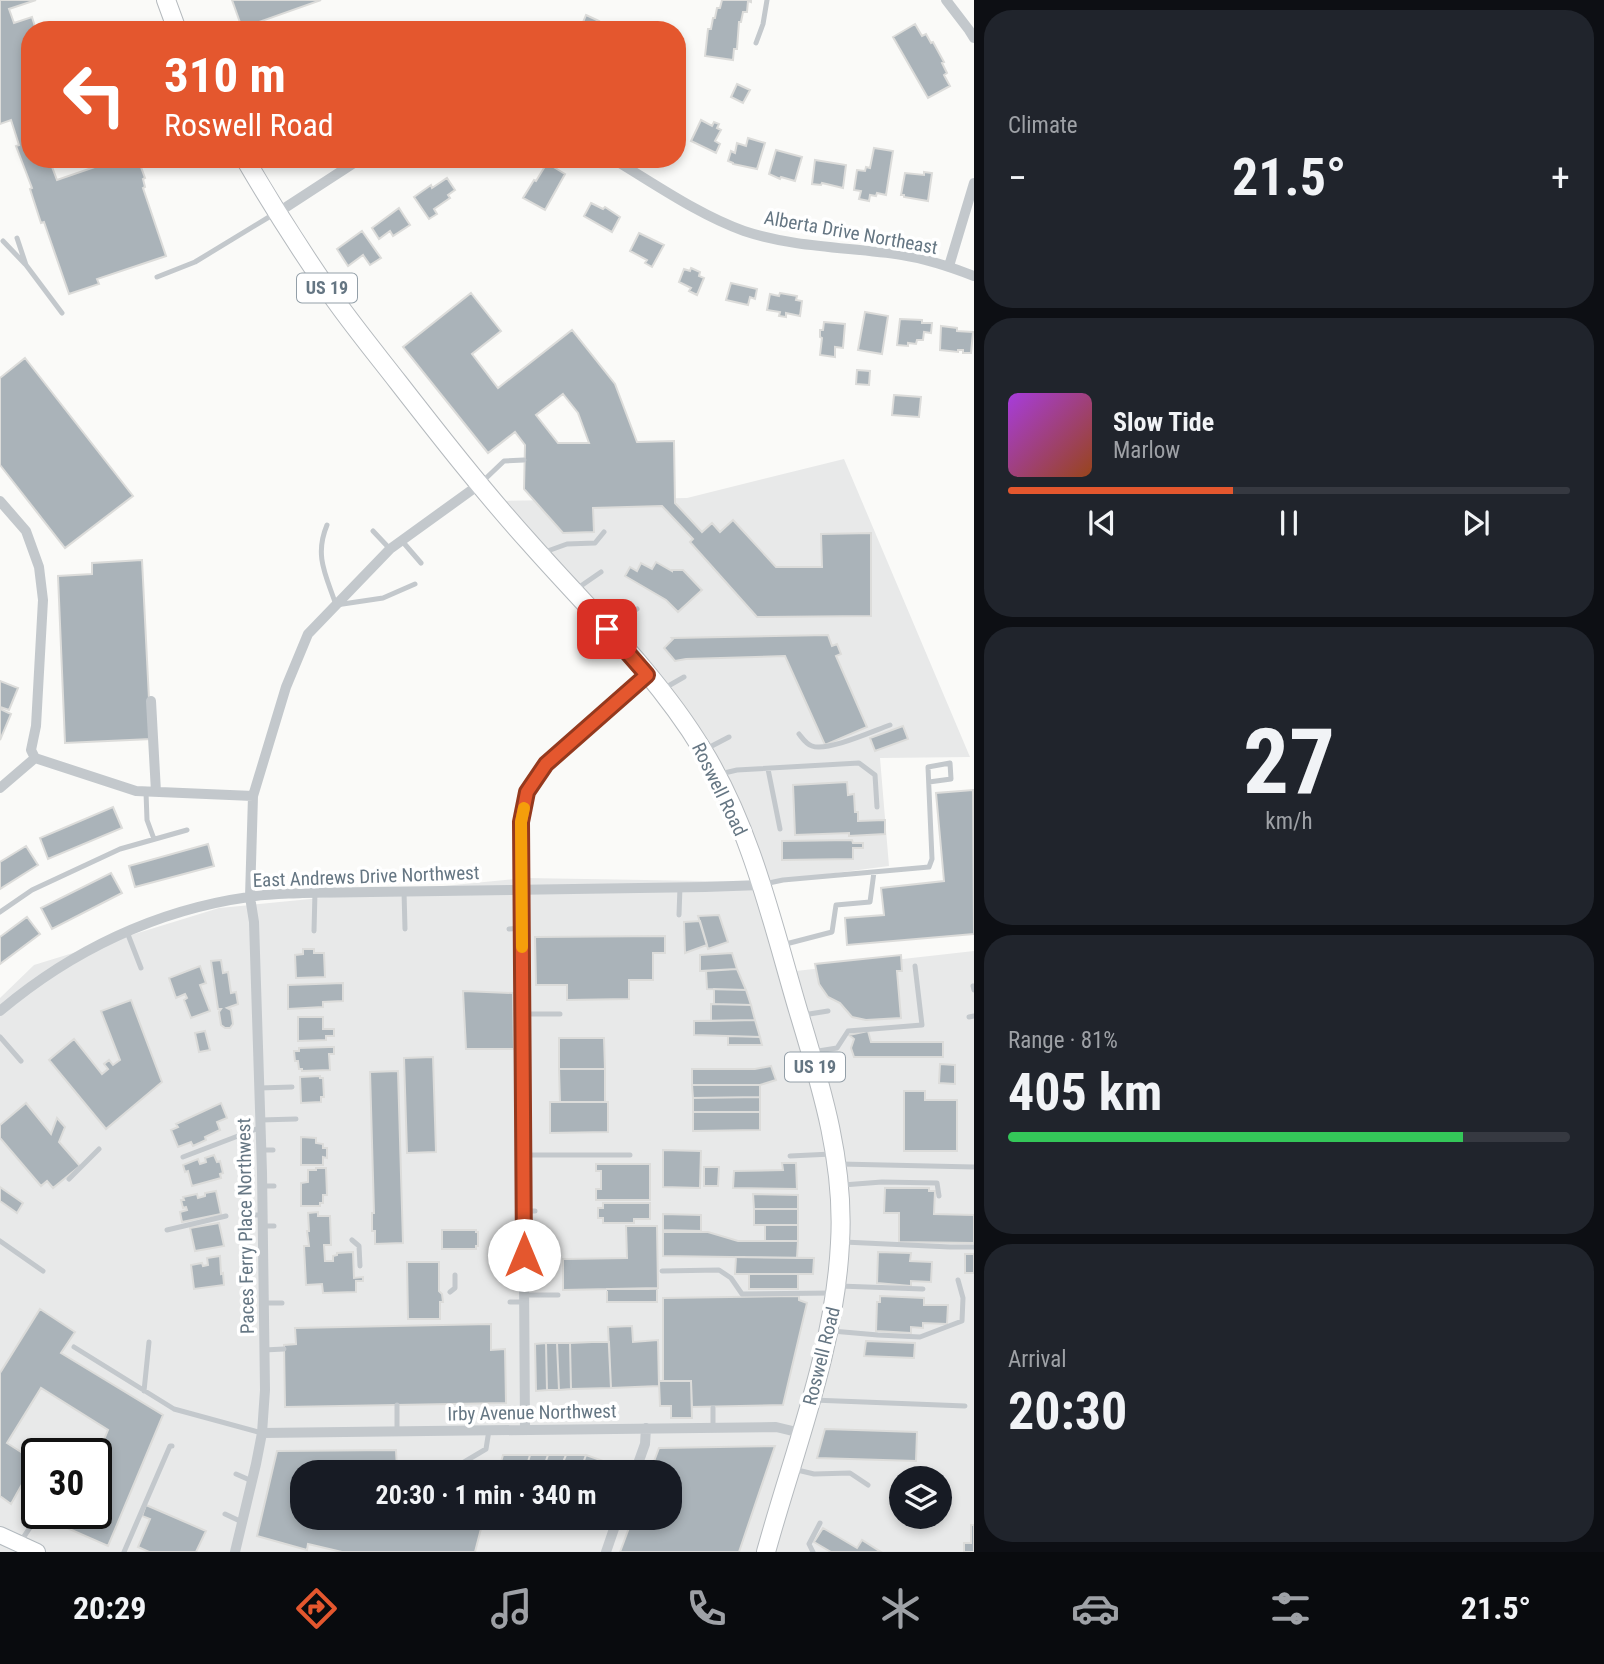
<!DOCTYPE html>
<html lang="en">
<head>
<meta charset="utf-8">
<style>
	:root { --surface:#171b24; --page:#20242c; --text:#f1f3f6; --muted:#9ea1a6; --line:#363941; --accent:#e4572e }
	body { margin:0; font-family:"Roboto Condensed",sans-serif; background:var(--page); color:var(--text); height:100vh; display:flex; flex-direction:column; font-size:26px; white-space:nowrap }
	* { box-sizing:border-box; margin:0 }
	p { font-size:23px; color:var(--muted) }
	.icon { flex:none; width:38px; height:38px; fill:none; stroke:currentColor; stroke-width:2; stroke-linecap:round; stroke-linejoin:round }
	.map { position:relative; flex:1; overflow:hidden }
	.sheet { display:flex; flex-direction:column; gap:10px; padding:10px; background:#0d0f14; width:630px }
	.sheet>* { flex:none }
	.banner { position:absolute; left:21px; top:21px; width:665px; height:147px; border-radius:28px; box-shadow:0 4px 10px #0003; background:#e4572e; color:#fff; overflow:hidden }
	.fabs { position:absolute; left:889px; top:1466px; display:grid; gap:14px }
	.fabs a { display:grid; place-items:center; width:63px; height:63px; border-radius:50%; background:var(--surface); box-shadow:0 4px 10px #0003; font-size:35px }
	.speed { position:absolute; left:21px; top:1438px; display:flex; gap:14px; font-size:35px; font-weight:700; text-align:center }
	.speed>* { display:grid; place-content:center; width:91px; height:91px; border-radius:50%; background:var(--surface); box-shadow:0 4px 10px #0003; line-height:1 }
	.speed .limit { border:4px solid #111; border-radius:10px; background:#fff; color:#111 }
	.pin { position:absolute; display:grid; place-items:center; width:60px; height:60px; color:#fff; margin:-30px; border-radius:14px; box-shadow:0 4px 10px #0006 }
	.me { position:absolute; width:77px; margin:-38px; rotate:0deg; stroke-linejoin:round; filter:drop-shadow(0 0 5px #0008) }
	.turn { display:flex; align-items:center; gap:24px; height:147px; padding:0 28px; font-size:32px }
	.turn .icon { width:91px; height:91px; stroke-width:2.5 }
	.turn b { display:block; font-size:49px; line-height:60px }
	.big { font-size:52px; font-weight:700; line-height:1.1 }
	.sheet .widget { flex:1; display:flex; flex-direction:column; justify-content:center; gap:10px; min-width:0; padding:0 24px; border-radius:28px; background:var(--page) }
	.sheet .dial { align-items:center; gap:0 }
	.dial b { font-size:91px; line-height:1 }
	.song { display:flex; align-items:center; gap:21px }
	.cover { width:84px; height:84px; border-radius:10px; background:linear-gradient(135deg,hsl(280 70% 55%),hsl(20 70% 35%)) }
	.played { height:7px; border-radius:4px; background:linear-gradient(90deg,var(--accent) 40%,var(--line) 40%) }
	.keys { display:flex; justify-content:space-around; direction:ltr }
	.heat { display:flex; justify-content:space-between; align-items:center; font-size:38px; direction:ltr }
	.charge { height:10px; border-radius:5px; background:linear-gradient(90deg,#34c759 81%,var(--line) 0) }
	.trip { position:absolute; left:290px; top:1460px; width:392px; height:70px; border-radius:28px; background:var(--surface); box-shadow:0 4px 10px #0003; font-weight:700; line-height:70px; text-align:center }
	.menu { display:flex; height:112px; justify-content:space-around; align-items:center; background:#090b0e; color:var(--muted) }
	.menu .icon { width:49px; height:49px }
	.menu .active { color:var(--accent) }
	.menu b { font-size:32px; color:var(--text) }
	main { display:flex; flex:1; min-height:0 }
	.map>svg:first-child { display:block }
	.built { fill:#e8e9e9; fill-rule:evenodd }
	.building { fill:#aab3b9; stroke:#dcdcda; stroke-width:2; fill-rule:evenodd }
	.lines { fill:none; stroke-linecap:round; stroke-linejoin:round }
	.secondary-casing { stroke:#b3babf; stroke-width:18 }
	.primary-casing { stroke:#b5babe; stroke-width:20 }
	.service { stroke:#c3c8cc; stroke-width:5 }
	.minor { stroke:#c3c8cc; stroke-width:10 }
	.secondary { stroke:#fff; stroke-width:16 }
	.primary { stroke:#fff; stroke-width:18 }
	.route-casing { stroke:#94391e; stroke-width:18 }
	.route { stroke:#e4572e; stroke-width:12 }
	.slow { stroke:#f59e0b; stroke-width:12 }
	.labels { text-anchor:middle; stroke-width:7; stroke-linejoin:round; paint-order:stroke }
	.shield { fill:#fff; stroke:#939fa8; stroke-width:2 }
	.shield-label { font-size:18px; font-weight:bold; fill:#657683 }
	.street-label { font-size:19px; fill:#657683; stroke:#fff }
</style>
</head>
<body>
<main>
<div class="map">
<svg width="974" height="1552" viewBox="0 0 974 1552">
	<rect width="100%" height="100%" fill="#fafaf8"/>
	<path class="built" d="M844,459L970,757L880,758L889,866L766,882L787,972L974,951V1552H0V998L34,965L219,908L526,878L765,882L677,714L567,569L496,501L687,498ZM37,1454H96V1514H37ZM303,1472H670V1517H303ZM901,1479H940V1517H901Z"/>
	<path class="building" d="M0,0H36L9,9L14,23L32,17L36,30H30V159H64L51,164L57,180L115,160L117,165L133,159H138L145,178L143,179L145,187L143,188L166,256L97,279L99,284L69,294L44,222L41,223L30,189L32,188L16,146L19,145L11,120L0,124Z
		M232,0H321L242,28Z
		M722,0H751V2L748,1L747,12H743L741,22H739L737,49H734L733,60L705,56L708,29H711L713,18H715L717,8H720Z
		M586,15L599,21L595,30H588L581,27Z
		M915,24L922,36L926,34L931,43L933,42L944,62L942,63L947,73L944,75L950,86L928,98L893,37Z
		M737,84L750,90L743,103L731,97Z
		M701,120L712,126L714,122L719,124L717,128L721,130L715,141L720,144L716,153L691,141Z
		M748,138L765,143L757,169L733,164V163L728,161L731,151L735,153L737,143L746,146Z
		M874,148L893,151L886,195L877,193L876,196L870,195L869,201L859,199L861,191L854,190L857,170L865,171L866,167L870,168Z
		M776,150L802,157L795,181L781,177L780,179L769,174Z
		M815,160L846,165L843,188L822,183L821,185L812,184Z
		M547,163L565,174L545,210L523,198L534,180L536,181Z
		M924,172L932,173L928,201L904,197V195H901L905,173L924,175Z
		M447,178L455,190L448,195L450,198L434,209L437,214L429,219L414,197L431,185L432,188Z
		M591,203L603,209L605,207L620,217L612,232L584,216Z
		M399,208L410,225L393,236L390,231L379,239L372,228Z
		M362,231L381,258L370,265L363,255L348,266L337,249Z
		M639,233L664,245L652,267L645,263L647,260L630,251Z
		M691,268L700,272L699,276L704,278L697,295L689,291L691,288L679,282L684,269L690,271Z
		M731,283L757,289L755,299L750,297L748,305L726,300Z
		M471,293L501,331L472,354L498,388L572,330L615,384L637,442L674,441L675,503L702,532L712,523L720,532L733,520L776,567H822L821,534L871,533V616L757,617L690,542L693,539L662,506L593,508L594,532L563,533L524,489L525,445L515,432L488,453L403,347ZM563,394L578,413L589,443H558L536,415Z
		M780,293L797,296L796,300L802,301L800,316L786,313V317L779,316L780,312L767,310L770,294L779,296Z
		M865,312L888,316L882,354L858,350Z
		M900,319L922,320V323H932L931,333L924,332L923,340H917L916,344L908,343V346L897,345Z
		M824,322L845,324L843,348L835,347V357L820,355L822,338L820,337V330H823Z
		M941,326L957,328V331L973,332L971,353H963V350H958V352L940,350Z
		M25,358L133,496L65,548L0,465V378Z
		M857,370L870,371L869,385L856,384Z
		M894,395L921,397L919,417L892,415Z
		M142,560L151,739L65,743L58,576L92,574V563Z
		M656,562L672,571V570H683L702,590L678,612L666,600L625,576L630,567L637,571L641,563L652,569Z
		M828,635L832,646L837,644L841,654L836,656L867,727L825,745L785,656L686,659L675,661L664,648L673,639L672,638Z
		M0,681L18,688L9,710L0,707Z
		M0,709L11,714L0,740Z
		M903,726L908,739L875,751L870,738Z
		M847,782L848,795L854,794L855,812H858V821L885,820V834L849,836V833L795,835L793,785Z
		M973,790L974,934L847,945L845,918L884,915L881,888L944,881L936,793Z
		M113,807L122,828L48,859L40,838Z
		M852,840L853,843H863V848H853V859L782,860V841Z
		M208,844L214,866L135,887L129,866Z
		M26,846L38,865L0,889V862Z
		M111,873L122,893L52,929L41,908Z
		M719,915L728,942L708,949L698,916Z
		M27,917L40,934L0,964V937Z
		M700,921L707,945L685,953L684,922Z
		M665,936V953H653V980H629V999L567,1000V985H536L535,937Z
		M303,949H314V953H324L325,977L296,978L295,955L303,954Z
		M732,953L737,969L700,971V955Z
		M901,955L902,971H897L901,1018L866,1020L852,1017L840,1003L828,997L819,984L815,964Z
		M221,960L223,973L228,972L231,993L236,992L238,1004L227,1008L231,1010L233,1024L230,1028H225L221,1025L219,1012L221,1009H218L211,961Z
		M200,966L206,983L200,985L210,1011L191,1018L184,1000L187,998L185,994L176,998L169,978Z
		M737,969L746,990L707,989L706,971Z
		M343,983V1001L323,1002V1007L288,1009V985Z
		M714,989L746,990L751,1005L714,1004Z
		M463,991L513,993L514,1049H466Z
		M131,1000L162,1082L106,1129L49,1060L74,1039L102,1074L108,1069L104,1064L109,1060L113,1065L120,1060L101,1011Z
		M711,1004L751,1005L755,1020L711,1021Z
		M298,1017H323V1029H334V1036H326V1040L298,1041Z
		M755,1020L760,1037L694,1035V1021Z
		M205,1031L210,1050L199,1052L195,1033Z
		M868,1031L871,1042H943V1057H854L851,1048L854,1039L849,1035Z
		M728,1036L760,1037L762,1045H728Z
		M559,1038H604L605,1069H559Z
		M329,1047H334V1054H329L330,1070L302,1071V1069H299L298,1061H295L294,1051H299V1048Z
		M433,1057L436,1152L407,1153L404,1058Z
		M940,1064L955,1065V1084L939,1083Z
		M771,1066L776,1080L760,1085H692V1069H755Z
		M559,1069H605V1102H560Z
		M398,1071L403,1243L375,1244V1231H372V1213H374L370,1072Z
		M320,1076V1078H323L324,1097H321V1102L301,1103L300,1077Z
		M692,1085H760V1097L693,1098Z
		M904,1091H925V1100H957V1151H904Z
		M760,1097V1112H693V1098Z
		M550,1102H608V1132L550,1133Z
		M26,1103L51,1134L57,1118L65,1127L59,1142L80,1166L53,1188L47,1181L41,1186L0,1138V1125Z
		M221,1103L227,1118L217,1122L220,1130L205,1137L206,1140L193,1146L191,1142L178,1147L171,1130L178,1127L176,1124Z
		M693,1112H760V1130L693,1131Z
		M301,1137L316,1138V1143L323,1144V1148H327V1158L323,1157V1165H301Z
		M663,1150L701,1151L700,1188L663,1187Z
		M214,1155L217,1162L220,1161L223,1173L220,1174L221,1178L192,1186L188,1171L185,1172L183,1165L198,1159L200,1164L206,1162L205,1158Z
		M782,1163H796L797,1189L733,1188L734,1171L783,1170Z
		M596,1164H650V1200H596V1189H601V1171H596Z
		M704,1167H719L718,1186H704Z
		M316,1168H326L327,1195H323V1203H320V1206H301V1183L308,1182V1170H316Z
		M0,1187L23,1203L17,1213L0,1201Z
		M885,1188H929V1191H935L934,1214L974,1215V1243L899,1242V1213H884Z
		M216,1191L221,1214L182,1222L180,1212L187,1210L186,1207L183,1208L181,1200H184L183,1197L197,1194L198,1198L205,1196V1193Z
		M753,1194L798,1195V1209H754Z
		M603,1203H650V1219H634V1223H603V1218H598V1208H603Z
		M754,1209H798V1225H754Z
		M318,1212V1216H330L331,1245H324L325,1261H333V1256L337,1255V1253L353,1252L354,1278L363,1277V1281H356V1292L323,1293L322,1284L306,1285L304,1246H309L307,1231H309L308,1213Z
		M663,1214L701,1215V1231L663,1230Z
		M219,1223L224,1246L195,1251L190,1228Z
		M765,1225H798V1241H765Z
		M626,1226H657L658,1288L563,1290V1259L627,1258Z
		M442,1230H476V1232H478V1246H476V1249H442Z
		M663,1232H708L738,1241H798L797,1258L663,1256Z
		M878,1252L911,1253L910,1261L932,1262L931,1282L911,1281V1286L877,1283Z
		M965,1254H974V1273H965Z
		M220,1256L221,1274L223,1273L224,1285L194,1289L191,1265L202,1263L203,1266L208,1265L207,1258Z
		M736,1257L814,1258L813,1274H735Z
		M407,1262H439V1291L442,1294L443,1302H440V1319H408Z
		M749,1274H798V1289H749Z
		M607,1289H657V1302H607Z
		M799,1296V1300L807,1303L783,1405L692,1407L691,1381H663V1298Z
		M880,1296L924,1298V1305H948L947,1324L923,1323V1328L911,1327V1333L876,1331L877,1302H880Z
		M40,1309L75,1332L61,1353L163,1415L108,1546L67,1528L73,1514H96V1459L108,1430L41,1388L7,1443L35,1461L11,1504L0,1496V1373Z
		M491,1324V1350L505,1349L506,1403L285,1407L284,1345L296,1344L295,1328Z
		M632,1326L633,1342L658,1340L659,1386L611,1388L608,1327Z
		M866,1341L915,1343L914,1358L864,1356Z
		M592,1342H609L611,1388L571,1389L570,1343Z
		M546,1343L547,1390L536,1391L535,1344Z
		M546,1343H557L559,1390H547Z
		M557,1343H570L571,1389L559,1390Z
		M659,1381H691L692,1418H671V1406H660Z
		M825,1429L917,1432L916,1461L817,1458Z
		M775,1446L739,1552H620L633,1517H670V1472H650L659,1448Z
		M396,1450L397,1469L409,1472H303V1517H484L475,1552H342L308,1544L307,1550L257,1536L277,1451Z
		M503,1455H530L525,1472H498Z
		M530,1455H548L542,1472H525Z
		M548,1455H566L559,1472H542Z
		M566,1455H586L580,1472H559Z
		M586,1455L623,1468L621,1472H580Z
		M146,1505L206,1531L196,1552H149L138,1547L150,1519L142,1516Z
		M543,1517H565L561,1529L541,1523Z
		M971,1525H974V1552H964V1543H971Z
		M823,1528L857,1548L862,1540L881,1552H831L814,1542Z"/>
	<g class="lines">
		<g class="secondary-casing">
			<path id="secondary" d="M0,1535L37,1552"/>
		</g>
		<g class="primary-casing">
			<path id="primary" d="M166,0L177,30
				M245,159C273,207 303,254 335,300C355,328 377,355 398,382C440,436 483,491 529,542C588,609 656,673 702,749C751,828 772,922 798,1010C821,1086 845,1162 840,1243C835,1349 794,1450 766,1552"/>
		</g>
		<path class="service" d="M756,43L763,24L767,0
			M17,238L26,265L62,313
			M3,241L25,264
			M157,277L195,262L274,214
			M482,482L504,461L524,460
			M327,525C314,556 326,575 336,605L383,598L415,584
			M373,531L390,549
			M402,541L421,563
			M542,553L567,544L595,543L604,532
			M575,590L601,572
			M610,627L637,609
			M663,689L684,677
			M799,734C803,739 806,744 812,746C827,752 873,731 890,725
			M706,749L729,737
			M768,769L780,829
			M720,774L737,770L859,763L875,775L877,807
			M146,792L147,820L154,839
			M764,884L783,880L929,867L932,859L928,767L950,763L951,779L929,782
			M404,891L405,929
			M0,912L32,890L120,849L187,830
			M679,915L680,887
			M509,929L522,928
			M314,931L315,892
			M127,932L141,968
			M782,945L832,932L836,905L870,902L874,872
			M973,986L974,990
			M522,1014H560
			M803,1015L828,1011
			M969,1017L974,1016
			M0,1037L21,1061
			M812,1052L837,1048L848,1031L922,1025L915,966
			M259,1088L292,1087
			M260,1120L296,1119
			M261,1150H273
			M523,1155H630
			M790,1156L832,1154
			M183,1157L259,1128
			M840,1164L974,1167
			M69,1179L99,1149
			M843,1185L882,1182L937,1183L939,1196
			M262,1186H274
			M524,1211H535
			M247,1215H262
			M263,1226H274
			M167,1230L226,1216
			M524,1236H536
			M352,1240L359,1246L360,1266
			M0,1241L43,1271
			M844,1242L950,1247H974
			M662,1271L719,1270L731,1278L742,1294L833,1293
			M510,1273H524
			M839,1286L923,1289
			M450,1292L455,1288V1275
			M524,1295H558
			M510,1302H524
			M264,1303H282
			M832,1331L878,1335L920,1337L962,1321L963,1298L958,1280
			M74,1347L174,1409L262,1433
			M264,1350L284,1349
			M144,1391L149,1342
			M813,1400L965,1406
			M397,1405V1431
			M713,1428V1408
			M793,1469L814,1474L850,1473L868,1485
			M449,1471L486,1449L489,1430
			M236,1474L252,1481
			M37,1493V1505
			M225,1514L242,1522
			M21,1541L39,1514
			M124,1552L170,1446H172
			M813,1552L809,1544L820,1523"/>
		<path class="minor" d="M946,0L969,30L974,38
			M613,159C655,184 699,215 744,231C795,248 850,247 902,255C927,259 951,267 974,276
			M277,213L360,159
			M949,266L974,183
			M0,501L26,531L39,567L43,600L36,726L31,750L35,758L0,788
			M151,701L156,792
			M35,758L136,791L253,796
			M0,1011C71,951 156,910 249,897C266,894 284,894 302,893L705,887L761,885
			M525,1430L521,823L527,791L546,764L647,675
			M262,1433L776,1427L801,1433
			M635,1472L645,1444L646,1428
			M235,1552L256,1464L262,1433L265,1390L262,1172L254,922L250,897L253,796L286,687L308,634L390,549L480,484
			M606,1552L618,1517"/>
		<use href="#secondary" class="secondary"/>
		<use href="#primary" class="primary"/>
	</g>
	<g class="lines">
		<g class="route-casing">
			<path id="route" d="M524,1255L521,822L527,792L546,764L647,675L607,629"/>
		</g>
		<use href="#route" class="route"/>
		<path class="slow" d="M522,947L521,822L524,808"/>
	</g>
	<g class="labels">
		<g class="shield">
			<rect x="297" y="273.5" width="60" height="29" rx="5"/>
			<rect x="785" y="1052.5" width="60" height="29" rx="5"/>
		</g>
		<g class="shield-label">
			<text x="327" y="294">US 19</text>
			<text x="815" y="1073">US 19</text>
		</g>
		<g class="street-label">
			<text transform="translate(851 232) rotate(10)" y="7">Alberta Drive Northeast</text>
			<text transform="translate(720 789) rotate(64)" y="7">Roswell Road</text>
			<text transform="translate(366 876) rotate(-2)" y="7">East Andrews Drive Northwest</text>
			<text transform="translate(245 1226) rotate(-91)" y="7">Paces Ferry Place Northwest</text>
			<text transform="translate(821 1356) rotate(-76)" y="7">Roswell Road</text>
			<text transform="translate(532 1412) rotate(-1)" y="7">Irby Avenue Northwest</text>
		</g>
	</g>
</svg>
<div class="fabs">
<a><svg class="icon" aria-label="layers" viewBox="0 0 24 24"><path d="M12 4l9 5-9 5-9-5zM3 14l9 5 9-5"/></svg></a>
</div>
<div class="speed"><div class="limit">30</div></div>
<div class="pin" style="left:607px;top:629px;background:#d93025"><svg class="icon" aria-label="arrive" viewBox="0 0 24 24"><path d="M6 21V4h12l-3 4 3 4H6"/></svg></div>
<svg class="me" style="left:524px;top:1255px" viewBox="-20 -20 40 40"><circle r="19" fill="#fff"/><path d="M0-13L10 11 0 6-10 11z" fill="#e4572e"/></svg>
<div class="trip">20:30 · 1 min · 340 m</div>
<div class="banner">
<div class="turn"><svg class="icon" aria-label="left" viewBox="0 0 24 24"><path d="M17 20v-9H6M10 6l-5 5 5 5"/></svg><div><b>310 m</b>Roswell Road</div></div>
</div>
</div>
<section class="sheet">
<div class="widget"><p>Climate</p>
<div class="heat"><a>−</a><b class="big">21.5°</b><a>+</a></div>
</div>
<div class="widget">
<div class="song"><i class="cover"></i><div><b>Slow Tide</b><p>Marlow</p></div></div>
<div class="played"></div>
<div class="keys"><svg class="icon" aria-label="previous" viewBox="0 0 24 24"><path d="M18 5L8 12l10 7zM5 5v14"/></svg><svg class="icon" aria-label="pause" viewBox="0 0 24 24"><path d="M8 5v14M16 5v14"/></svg><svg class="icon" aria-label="next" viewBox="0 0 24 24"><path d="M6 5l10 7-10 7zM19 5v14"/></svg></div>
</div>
<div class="widget dial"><b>27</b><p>km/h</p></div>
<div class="widget"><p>Range · 81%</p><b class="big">405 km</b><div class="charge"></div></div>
<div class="widget"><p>Arrival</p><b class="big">20:30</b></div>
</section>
</main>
<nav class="menu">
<b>20:29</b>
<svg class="icon active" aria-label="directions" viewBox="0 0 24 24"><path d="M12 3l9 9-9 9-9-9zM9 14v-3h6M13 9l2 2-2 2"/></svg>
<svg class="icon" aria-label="music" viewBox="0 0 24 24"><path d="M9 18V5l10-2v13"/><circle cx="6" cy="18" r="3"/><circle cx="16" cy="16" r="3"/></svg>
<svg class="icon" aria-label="phone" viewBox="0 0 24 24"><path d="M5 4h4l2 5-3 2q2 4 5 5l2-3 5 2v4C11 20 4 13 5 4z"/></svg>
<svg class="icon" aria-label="climate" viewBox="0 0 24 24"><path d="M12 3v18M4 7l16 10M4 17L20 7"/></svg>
<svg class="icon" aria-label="car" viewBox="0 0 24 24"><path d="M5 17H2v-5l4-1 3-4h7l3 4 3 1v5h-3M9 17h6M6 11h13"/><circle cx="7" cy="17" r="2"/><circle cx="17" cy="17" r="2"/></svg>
<svg class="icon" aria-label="filters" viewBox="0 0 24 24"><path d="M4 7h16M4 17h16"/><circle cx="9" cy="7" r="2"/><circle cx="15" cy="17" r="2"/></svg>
<b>21.5°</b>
</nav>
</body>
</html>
